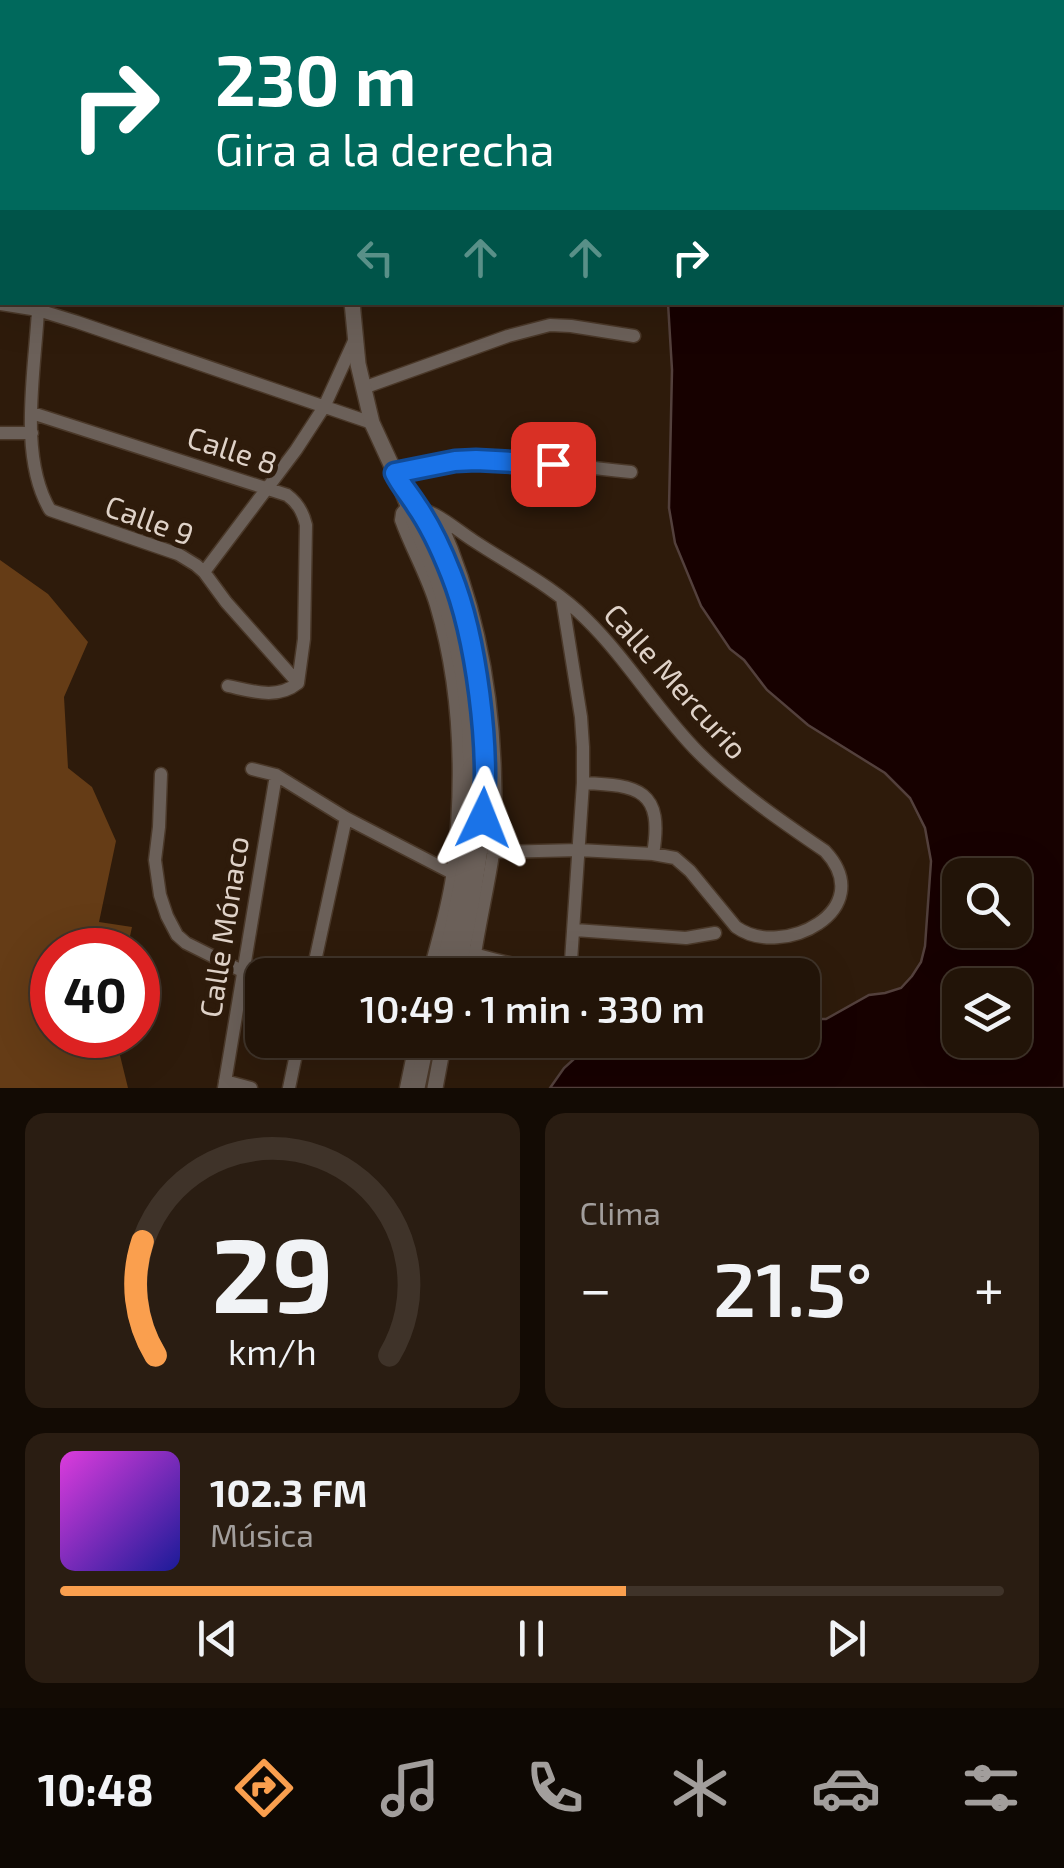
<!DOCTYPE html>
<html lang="es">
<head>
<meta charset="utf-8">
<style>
	:root { --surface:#221408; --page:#2a1d12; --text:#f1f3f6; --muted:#a29e9c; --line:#3f3329; --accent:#fa9f4e }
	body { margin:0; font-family:"Exo 2",sans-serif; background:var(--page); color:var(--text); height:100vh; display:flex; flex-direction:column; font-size:38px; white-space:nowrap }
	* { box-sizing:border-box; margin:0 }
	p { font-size:32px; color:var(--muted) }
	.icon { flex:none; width:55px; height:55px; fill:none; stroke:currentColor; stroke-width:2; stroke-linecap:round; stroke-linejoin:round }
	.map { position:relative; height:1088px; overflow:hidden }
	.panel { display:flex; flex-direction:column; gap:25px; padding:25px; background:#130b04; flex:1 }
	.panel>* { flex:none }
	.banner { position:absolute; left:0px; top:0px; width:1065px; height:305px; box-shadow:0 10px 40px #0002,0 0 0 2px var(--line); background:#00695c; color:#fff; overflow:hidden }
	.tools { position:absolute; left:942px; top:858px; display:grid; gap:20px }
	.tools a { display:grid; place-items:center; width:90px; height:90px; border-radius:20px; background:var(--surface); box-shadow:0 10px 40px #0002,0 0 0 2px var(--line); font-size:50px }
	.speed { position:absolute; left:30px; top:928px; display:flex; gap:20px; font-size:50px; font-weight:700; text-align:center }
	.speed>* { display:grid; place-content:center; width:130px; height:130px; border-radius:50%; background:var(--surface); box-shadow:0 10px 40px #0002,0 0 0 2px var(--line); line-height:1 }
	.speed .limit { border:15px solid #d22; background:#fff; color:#111 }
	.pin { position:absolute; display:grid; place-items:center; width:85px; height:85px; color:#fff; margin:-42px; border-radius:20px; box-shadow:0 5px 15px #0006 }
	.me { position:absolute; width:110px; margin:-55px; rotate:2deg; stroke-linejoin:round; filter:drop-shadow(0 0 8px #0008) }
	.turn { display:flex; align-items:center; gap:35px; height:210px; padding:0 50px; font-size:45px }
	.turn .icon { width:130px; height:130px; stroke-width:2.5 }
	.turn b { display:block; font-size:70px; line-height:85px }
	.lanes { display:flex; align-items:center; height:95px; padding:0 50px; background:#0003; justify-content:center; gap:50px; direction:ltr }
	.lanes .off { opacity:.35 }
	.big { font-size:75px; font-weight:600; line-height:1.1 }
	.panel .widget { flex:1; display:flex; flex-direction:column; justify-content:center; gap:15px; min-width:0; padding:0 35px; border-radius:20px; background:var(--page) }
	.panel .dial { align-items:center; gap:0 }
	.dial svg { height:260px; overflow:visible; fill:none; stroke:var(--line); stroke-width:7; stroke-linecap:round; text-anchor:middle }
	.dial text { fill:var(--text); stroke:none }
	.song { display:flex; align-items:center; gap:30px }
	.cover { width:120px; height:120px; border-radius:15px; background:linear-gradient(135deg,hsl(300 70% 55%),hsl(240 70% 35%)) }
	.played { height:10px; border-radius:5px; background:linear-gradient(90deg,var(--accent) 60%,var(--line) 60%) }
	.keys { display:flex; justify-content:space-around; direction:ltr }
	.heat { display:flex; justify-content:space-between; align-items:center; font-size:55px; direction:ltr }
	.panel .tiles { flex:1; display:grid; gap:25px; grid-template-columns:1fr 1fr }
	.widget:last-child { grid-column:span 2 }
	.trip { position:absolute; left:245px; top:958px; width:575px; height:100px; border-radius:20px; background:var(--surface); box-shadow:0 10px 40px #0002,0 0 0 2px var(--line); font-weight:600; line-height:100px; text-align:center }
	.tabs { display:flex; height:160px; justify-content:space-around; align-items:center; background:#0e0803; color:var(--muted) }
	.tabs .icon { width:70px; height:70px }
	.tabs .on { color:var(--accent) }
	.tabs b { font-size:45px; color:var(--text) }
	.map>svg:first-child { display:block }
	.green { fill:#653c16 }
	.water { fill:#170100; stroke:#53403c; stroke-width:2.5; fill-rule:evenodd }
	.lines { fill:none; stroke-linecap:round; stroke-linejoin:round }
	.service-casing { stroke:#4a3829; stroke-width:9 }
	.minor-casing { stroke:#4a3829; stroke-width:15 }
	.tertiary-casing { stroke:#4a3829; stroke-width:18 }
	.service { stroke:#6b6059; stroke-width:6 }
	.minor { stroke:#6b6059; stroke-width:12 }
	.tertiary { stroke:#6b6059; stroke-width:15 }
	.route-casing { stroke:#114b97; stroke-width:25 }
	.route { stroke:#1a73e8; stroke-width:18 }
	.labels { text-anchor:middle; stroke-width:10; stroke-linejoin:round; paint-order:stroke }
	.street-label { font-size:30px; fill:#dfd2c8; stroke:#2e1b0b }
</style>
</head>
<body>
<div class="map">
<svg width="1064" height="1088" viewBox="0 0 1064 1088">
	<rect width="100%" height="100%" fill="#2e1b0b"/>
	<path class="green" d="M0,0H330V2H2V218L0,217Z
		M0,560L48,594L88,642L64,697L68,768L92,787L116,841L99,922L132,927L127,950H52V1035H115L128,1088H0Z"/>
	<path class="water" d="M1064,218V1088H550L564,1068L595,1040H802L803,1019H826L869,995L885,993L901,988L912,976L921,962L925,946L931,861L925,828L910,798L885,773L808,725L767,690L744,660L730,649L701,606L675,543L669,508L672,370L668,303L1062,302ZM960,875H1015V930H960ZM960,985H1015V1040H960Z"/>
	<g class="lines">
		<g class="service-casing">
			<path id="service" d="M0,179H2"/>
		</g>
		<g class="minor-casing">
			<path id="minor" d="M674,2V0
				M1062,50H1064
				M0,304L38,310L77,322L372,423
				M38,310C35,371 18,456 50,510L178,554L196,565L204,572L226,602L298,683
				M363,388L508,336L550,325L571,326L634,336
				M32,413L287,495C298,503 303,512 306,525L304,639L298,683
				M0,433H32
				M395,473C421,467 447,461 473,460C525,458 579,467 631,472
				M440,521C477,603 493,688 495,777C496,802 496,829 493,854C488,888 480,921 475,954
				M204,572L296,450L324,407L355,339
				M228,686C252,691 277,700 298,683
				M252,769L276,775L346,818L460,877
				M161,774L159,827L155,860L160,895L167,916L177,935L186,943L242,971
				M583,783C639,785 664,790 653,854
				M575,930L686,938L715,933
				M462,951C488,957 551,979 571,961L583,783V747L581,717L562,598
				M312,975L346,818
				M429,975C437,940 449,906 453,870C463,783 461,689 436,605C427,575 411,548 401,520L402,513L407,507C431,506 455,529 474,541C512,566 554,587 586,619C628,660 658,712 699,753C737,791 781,821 825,851C880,910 782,960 736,927L690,871L675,858L653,854L579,850L493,852
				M225,1081L251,1088
				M224,1088L276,775
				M289,1088L299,1040
				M406,1088L416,1040"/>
		</g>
		<g class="tertiary-casing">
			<path id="tertiary" d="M361,2V0
				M450,2L453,0
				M352,302L358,364L372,423L395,473L437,578L452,624L463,675L470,731L471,774L466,861L453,926L441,975
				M415,504C455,566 471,636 480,708C483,738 487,769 485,800C481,860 469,917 457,975
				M417,1088L427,1040
				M435,1088L444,1040"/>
		</g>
		<use href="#service" class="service"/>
		<use href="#minor" class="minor"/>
		<use href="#tertiary" class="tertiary"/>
	</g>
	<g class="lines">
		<g class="route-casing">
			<path id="route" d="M483,818C490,749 477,639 451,574C442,551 430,525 416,505C409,494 401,485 395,473L455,461L476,460L553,464"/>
		</g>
		<use href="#route" class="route"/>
	</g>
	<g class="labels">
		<g class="street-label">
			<text transform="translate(232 451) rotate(18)" y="10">Calle 8</text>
			<text transform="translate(149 521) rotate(20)" y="10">Calle 9</text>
			<text transform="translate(675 682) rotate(48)" y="10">Calle Mercurio</text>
			<text transform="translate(225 927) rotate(-81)" y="10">Calle Mónaco</text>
		</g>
	</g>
</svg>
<div class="tools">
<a><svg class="icon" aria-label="search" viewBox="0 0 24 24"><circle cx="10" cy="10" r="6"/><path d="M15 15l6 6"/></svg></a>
<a><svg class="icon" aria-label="layers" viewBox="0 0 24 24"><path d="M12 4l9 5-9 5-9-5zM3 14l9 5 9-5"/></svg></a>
</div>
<div class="speed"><div class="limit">40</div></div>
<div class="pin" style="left:553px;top:464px;background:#d93025"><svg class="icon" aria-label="arrive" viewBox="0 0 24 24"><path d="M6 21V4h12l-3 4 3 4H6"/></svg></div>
<svg class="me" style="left:483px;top:818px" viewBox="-20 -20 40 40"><path d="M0-17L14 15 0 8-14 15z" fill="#1a73e8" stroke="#fff" stroke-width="4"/></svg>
<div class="trip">10:49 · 1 min · 330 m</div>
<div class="banner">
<div class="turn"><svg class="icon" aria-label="right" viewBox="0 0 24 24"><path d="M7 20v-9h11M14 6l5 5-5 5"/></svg><div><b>230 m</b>Gira a la derecha</div></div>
<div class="lanes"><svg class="icon off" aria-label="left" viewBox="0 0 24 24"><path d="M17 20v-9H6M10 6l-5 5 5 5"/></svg><svg class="icon off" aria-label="ahead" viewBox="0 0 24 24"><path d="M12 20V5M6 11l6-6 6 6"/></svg><svg class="icon off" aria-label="ahead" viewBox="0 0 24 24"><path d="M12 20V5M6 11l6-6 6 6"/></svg><svg class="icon" aria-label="right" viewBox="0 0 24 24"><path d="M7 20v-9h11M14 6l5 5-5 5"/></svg></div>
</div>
</div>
<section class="panel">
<div class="tiles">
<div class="widget dial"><svg viewBox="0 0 100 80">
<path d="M14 69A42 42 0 1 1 86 69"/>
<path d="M14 69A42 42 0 0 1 10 34" stroke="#fa9f4e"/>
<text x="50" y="56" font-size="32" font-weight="700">29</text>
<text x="50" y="72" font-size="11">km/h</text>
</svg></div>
<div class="widget"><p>Clima</p>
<div class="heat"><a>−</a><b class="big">21.5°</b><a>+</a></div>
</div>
<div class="widget">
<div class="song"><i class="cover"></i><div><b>102.3 FM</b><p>Música</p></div></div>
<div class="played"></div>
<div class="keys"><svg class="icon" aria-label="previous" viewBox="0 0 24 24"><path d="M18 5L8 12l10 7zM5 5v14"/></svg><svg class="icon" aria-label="pause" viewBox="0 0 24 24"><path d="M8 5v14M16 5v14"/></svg><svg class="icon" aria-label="next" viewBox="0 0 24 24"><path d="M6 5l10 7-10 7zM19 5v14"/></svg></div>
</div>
</div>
</section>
<nav class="tabs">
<b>10:48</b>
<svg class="icon on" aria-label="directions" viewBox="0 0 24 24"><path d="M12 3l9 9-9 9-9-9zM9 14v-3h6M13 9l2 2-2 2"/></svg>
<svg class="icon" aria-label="music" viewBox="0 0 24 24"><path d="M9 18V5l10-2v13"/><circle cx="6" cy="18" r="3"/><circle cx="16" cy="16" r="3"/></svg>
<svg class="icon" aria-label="phone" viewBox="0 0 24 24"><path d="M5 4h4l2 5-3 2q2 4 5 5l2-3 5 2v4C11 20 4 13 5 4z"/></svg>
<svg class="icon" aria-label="climate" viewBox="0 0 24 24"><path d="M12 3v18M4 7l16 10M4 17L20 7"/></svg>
<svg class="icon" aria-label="car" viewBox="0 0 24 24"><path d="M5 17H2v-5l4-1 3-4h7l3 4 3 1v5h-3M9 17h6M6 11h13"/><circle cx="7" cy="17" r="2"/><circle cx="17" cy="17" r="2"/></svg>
<svg class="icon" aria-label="filters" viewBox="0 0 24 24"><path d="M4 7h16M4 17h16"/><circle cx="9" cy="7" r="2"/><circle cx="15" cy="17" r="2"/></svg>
</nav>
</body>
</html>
